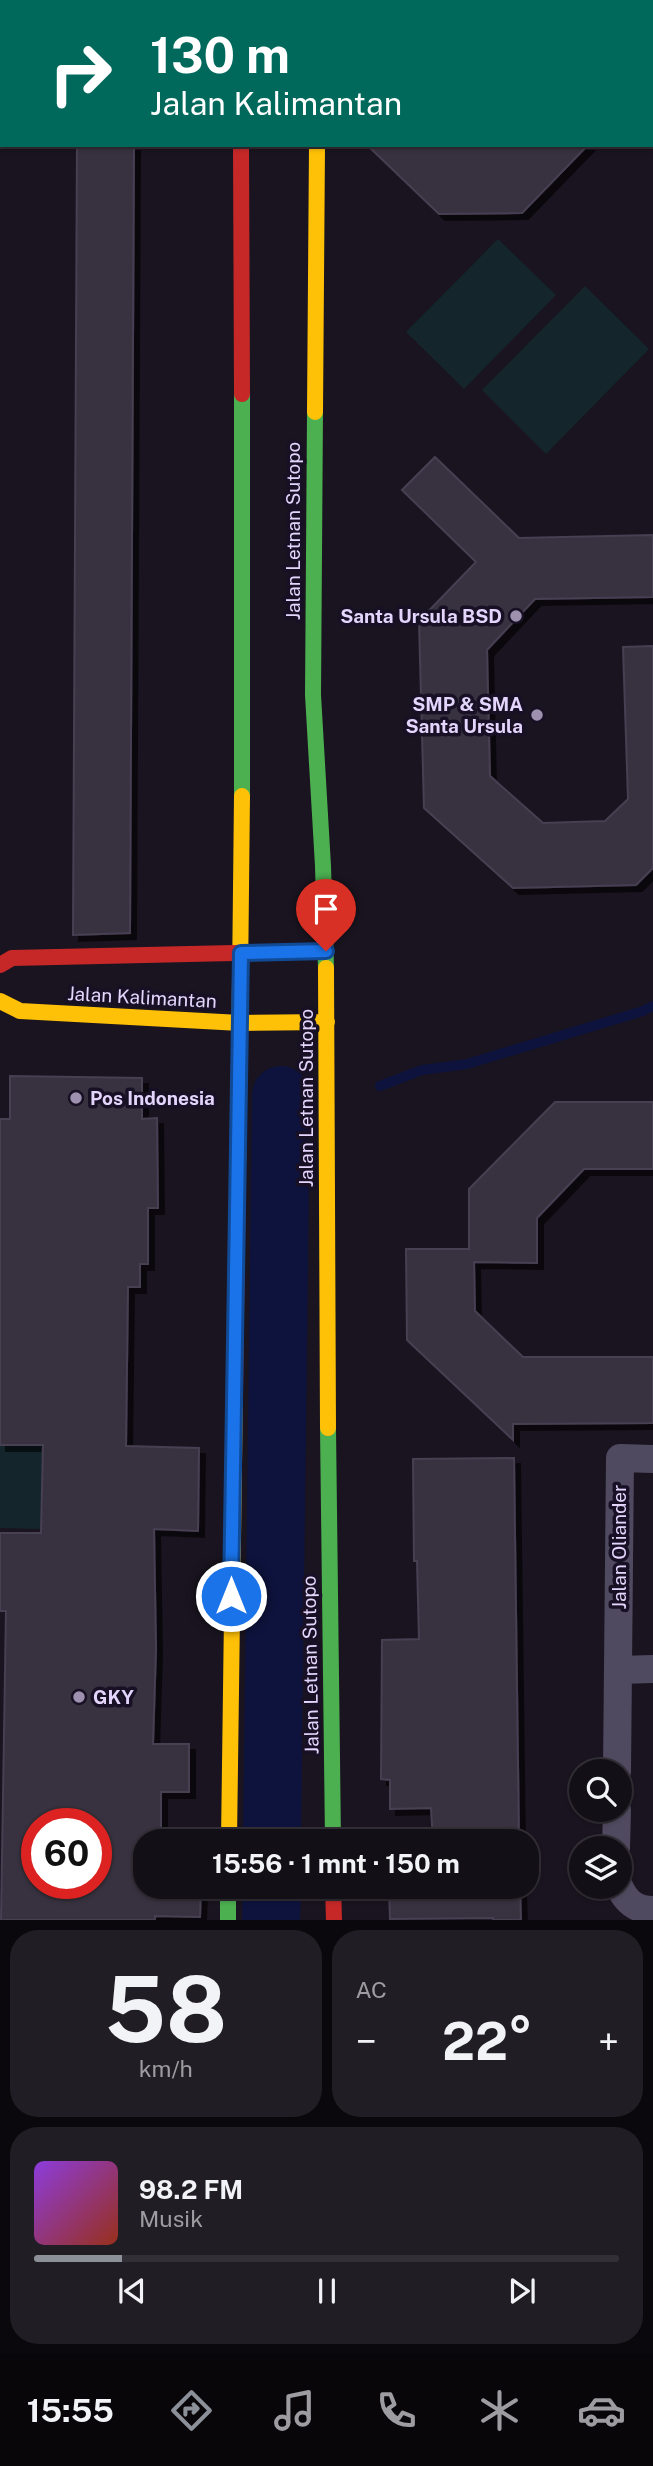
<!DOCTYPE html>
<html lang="id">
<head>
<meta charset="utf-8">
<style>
	:root { --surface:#130f17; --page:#201d24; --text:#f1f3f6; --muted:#9d9ca1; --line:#322f36; --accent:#8c9099 }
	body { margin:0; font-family:"Public Sans",sans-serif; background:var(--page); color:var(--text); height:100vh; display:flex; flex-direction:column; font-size:26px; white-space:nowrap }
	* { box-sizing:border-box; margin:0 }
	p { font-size:23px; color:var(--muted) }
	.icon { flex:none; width:38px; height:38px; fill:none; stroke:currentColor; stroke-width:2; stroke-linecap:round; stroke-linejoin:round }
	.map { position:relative; height:1920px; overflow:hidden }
	.sheet { display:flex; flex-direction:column; gap:10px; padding:10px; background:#0a080d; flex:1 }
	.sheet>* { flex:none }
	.banner { position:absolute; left:0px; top:0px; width:654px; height:147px; box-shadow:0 2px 5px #0004,0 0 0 2px var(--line); background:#00695c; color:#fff; overflow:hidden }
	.buttons { position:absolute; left:569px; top:1759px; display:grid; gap:14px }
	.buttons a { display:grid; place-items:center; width:63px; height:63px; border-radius:50%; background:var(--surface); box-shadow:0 2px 5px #0004,0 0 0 2px var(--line); font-size:35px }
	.speed { position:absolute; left:21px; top:1808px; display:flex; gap:14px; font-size:35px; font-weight:700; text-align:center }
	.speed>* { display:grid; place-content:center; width:91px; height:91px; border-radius:50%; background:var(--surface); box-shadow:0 2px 5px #0004,0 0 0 2px var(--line); line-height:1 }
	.speed .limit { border:10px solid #d22; background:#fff; color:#111 }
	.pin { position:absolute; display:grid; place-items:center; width:60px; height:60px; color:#fff; margin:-72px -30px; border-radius:50% 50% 50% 0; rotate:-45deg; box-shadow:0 0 7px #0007 }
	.pin .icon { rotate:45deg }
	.me { position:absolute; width:77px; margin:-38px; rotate:0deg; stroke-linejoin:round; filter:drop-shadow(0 0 5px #0008) }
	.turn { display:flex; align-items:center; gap:24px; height:147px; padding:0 35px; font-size:32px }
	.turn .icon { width:91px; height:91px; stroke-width:2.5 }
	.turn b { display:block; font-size:49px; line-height:60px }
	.big { font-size:52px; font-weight:700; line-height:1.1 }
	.sheet .tile { flex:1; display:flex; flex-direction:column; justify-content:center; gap:10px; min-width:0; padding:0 24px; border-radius:28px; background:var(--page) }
	.sheet .dial { align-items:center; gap:0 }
	.dial b { font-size:91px; line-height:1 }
	.song { display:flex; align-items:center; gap:21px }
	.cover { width:84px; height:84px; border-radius:10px; background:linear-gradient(135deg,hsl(270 70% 55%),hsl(10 70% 35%)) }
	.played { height:7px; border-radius:4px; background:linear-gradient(90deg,var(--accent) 15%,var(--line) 15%) }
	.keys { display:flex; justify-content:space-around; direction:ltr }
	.heat { display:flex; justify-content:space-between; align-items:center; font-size:38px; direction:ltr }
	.sheet .tiles { flex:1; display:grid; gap:10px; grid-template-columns:1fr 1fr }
	.tile:last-child { grid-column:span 2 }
	.trip { position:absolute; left:133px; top:1829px; width:406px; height:70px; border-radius:28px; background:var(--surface); box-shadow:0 2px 5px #0004,0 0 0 2px var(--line); font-weight:700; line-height:70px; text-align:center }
	.dock { display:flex; height:112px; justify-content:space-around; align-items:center; background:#080609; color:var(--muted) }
	.dock .icon { width:49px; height:49px }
	.dock .current { color:var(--accent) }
	.dock b { font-size:32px; color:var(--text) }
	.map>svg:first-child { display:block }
	.green { fill:#14252c }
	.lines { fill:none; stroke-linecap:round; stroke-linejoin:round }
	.stream { stroke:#0e133d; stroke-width:10 }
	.river { stroke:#0e133d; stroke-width:58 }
	.building { fill:#393241; stroke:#473f52; stroke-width:2; fill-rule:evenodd; filter:url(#shadow) }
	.street { stroke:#504a60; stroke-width:28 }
	.fast { stroke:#4caf50; stroke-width:16 }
	.slow { stroke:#ffc107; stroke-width:16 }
	.jam { stroke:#c62828; stroke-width:16 }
	.route-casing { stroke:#114b97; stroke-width:18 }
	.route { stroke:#1a73e8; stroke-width:12 }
	.poi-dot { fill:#9d91af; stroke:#181024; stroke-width:2.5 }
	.labels { text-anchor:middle; stroke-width:7; stroke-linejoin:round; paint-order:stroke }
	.street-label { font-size:19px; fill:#e4d5fd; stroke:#181024 }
	.poi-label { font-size:19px; font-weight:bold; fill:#e4d5fd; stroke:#181024; text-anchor:end }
</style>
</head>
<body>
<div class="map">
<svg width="653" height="1920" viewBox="0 0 653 1920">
	<defs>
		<filter id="shadow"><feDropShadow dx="6" dy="6" stdDeviation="0" flood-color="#0009"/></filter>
	</defs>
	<rect width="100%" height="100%" fill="#19141f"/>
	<path class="green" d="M498,239L556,295L464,389L406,332Z
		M585,286L649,349L546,454L482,390Z
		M0,1445H43L41,1529L0,1528Z"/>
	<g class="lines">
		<path class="stream" d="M380,1086L422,1070L467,1064L643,1011L653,1006"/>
		<path class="river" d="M272,1841L281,1095
			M271,1920L272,1886"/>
	</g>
	<path class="building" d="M77,145H134L130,933L73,935Z
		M367,145H588L522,213L439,214Z
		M435,457L519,538L653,535V597L535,599L487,650L490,776L543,823L605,821L628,799L623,647L653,646V868L636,885L513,888L424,808L419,621L476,562L402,490Z
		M10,1076L142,1078V1119L157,1118L158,1208H148V1264H140V1287H128L126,1446L199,1448L198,1531L154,1529L156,1649L153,1744H189V1792H161V1841H145V1886H201L200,1917L155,1916V1920H1L6,1611H0V1533H41L43,1445H0V1119H10ZM37,1824H96V1883H37Z
		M555,1102H653V1169H584L537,1218V1263L474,1262L475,1311L523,1357H653V1423L513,1424V1440L407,1340L406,1249H469V1189Z
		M514,1458L519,1841H433L431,1808L390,1809V1780L381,1779L382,1640L419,1639L417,1561H414L413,1459Z
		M520,1886L521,1920H493V1918L390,1919L389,1887Z"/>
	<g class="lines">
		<path class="street" d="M619,1670L653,1669
			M617,1771L620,1458L653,1459
			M616,1848L617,1810
			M619,1886C626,1902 636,1910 653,1910"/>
		<path class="fast" d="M242,394V796
			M315,412L313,695L323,866L326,968
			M328,1428L333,1841
			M228,1886V1920"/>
		<path class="slow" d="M244,0V2
			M316,0V2
			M315,412L317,145
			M326,968L328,1428
			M0,1001L20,1011L240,1023L327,1022
			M238,1167L242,796
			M229,1841L235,1388"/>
		<path class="jam" d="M241,145L242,394
			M0,965L12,958L326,951
			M235,1388L238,1167
			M333,1886L334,1920"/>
	</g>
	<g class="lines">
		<g class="route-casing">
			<path id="route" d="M231,1596L241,953L326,951"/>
		</g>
		<use href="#route" class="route"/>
	</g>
	<g class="poi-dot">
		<circle cx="516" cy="616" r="7"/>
		<circle cx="537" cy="715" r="7"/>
		<circle cx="76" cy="1098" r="7"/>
		<circle cx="79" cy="1697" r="7"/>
	</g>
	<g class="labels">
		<g class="street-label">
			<text transform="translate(293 531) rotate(-90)" y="7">Jalan Letnan Sutopo</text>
			<text transform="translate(142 997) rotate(3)" y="7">Jalan Kalimantan</text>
			<text transform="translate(306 1098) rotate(-90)" y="7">Jalan Letnan Sutopo</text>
			<text transform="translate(619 1547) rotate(-90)" y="7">Jalan Oliander</text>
			<text transform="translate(310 1665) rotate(-91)" y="7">Jalan Letnan Sutopo</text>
		</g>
		<g class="poi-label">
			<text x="502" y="623">Santa Ursula BSD</text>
			<text x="523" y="711">SMP &amp; SMA<tspan x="523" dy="22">Santa Ursula</tspan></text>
			<text x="90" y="1105" text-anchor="start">Pos Indonesia</text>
			<text x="93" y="1704" text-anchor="start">GKY</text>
		</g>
	</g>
</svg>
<div class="buttons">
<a><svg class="icon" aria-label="search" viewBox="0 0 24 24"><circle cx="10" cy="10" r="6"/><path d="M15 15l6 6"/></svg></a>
<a><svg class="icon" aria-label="layers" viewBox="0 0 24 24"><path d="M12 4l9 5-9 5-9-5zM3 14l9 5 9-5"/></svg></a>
</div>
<div class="speed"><div class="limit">60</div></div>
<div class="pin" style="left:326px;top:951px;background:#d93025"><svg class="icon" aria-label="arrive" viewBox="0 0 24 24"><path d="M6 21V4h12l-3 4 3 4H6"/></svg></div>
<svg class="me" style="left:231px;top:1596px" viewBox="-20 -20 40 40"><circle r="17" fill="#1a73e8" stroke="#fff" stroke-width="3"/><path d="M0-11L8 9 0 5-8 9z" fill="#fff"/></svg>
<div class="trip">15:56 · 1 mnt · 150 m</div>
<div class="banner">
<div class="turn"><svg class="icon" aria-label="right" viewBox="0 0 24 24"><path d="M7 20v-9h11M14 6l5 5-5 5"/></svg><div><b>130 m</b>Jalan Kalimantan</div></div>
</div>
</div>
<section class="sheet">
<div class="tiles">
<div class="tile dial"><b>58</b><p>km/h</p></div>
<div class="tile"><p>AC</p>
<div class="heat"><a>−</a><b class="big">22°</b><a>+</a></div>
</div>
<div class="tile">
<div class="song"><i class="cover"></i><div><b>98.2 FM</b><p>Musik</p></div></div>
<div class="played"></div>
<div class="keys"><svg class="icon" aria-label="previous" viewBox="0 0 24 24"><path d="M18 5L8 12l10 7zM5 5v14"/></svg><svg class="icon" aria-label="pause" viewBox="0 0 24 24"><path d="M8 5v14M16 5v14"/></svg><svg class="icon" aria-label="next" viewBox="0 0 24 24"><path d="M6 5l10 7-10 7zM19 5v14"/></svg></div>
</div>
</div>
</section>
<nav class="dock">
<b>15:55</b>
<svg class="icon current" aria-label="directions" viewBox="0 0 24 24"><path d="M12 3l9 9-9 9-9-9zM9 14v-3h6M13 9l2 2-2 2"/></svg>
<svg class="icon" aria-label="music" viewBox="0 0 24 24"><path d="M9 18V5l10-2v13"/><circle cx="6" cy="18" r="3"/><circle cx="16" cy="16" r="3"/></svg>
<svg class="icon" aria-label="phone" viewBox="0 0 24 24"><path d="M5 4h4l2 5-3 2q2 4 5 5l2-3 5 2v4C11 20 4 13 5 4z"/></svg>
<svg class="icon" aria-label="climate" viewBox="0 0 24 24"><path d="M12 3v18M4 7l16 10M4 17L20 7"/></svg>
<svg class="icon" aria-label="car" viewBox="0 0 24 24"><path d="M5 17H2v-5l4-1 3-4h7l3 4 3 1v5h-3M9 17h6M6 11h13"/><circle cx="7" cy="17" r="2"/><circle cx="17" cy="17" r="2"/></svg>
</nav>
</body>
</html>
